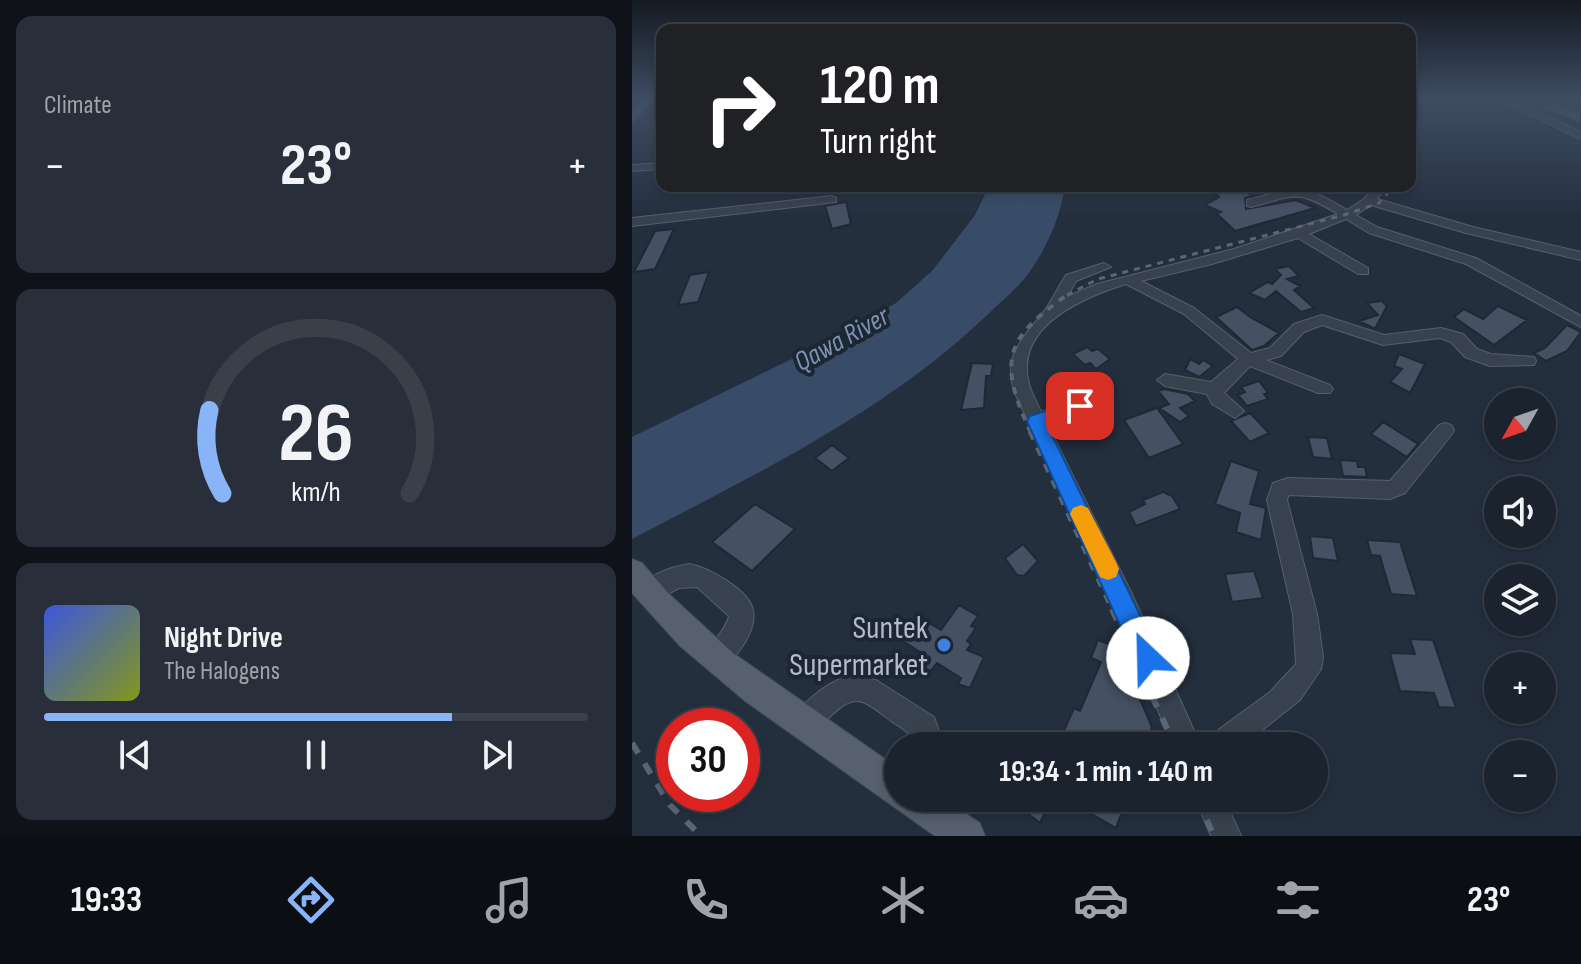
<!DOCTYPE html>
<html lang="en">
<head>
<meta charset="utf-8">
<style>
	:root { --surface:#1b232e; --page:#282f3a; --text:#f1f3f6; --muted:#a0a4aa; --line:#39404a; --accent:#8ab4f8 }
	body { margin:0; font-family:"Sofia Sans Condensed",sans-serif; background:var(--page); color:var(--text); height:100vh; display:flex; flex-direction:column; font-size:30px; white-space:nowrap }
	* { box-sizing:border-box; margin:0 }
	p { font-size:26px; color:var(--muted) }
	.icon { flex:none; width:44px; height:44px; fill:none; stroke:currentColor; stroke-width:2; stroke-linecap:round; stroke-linejoin:round }
	.map { position:relative; flex:1; overflow:hidden }
	.panel { display:flex; flex-direction:column; gap:16px; padding:16px; background:#0f1319; width:632px }
	.panel>* { flex:none }
	.guide { position:absolute; left:24px; top:24px; width:760px; height:168px; border-radius:16px; box-shadow:0 4px 12px #0003,0 0 0 2px var(--line); background:#202124; color:#fff; overflow:hidden }
	.needle { width:52px; rotate:230deg }
	.fabs { position:absolute; left:852px; top:388px; display:grid; gap:16px }
	.fabs a { display:grid; place-items:center; width:72px; height:72px; border-radius:50%; background:var(--surface); box-shadow:0 4px 12px #0003,0 0 0 2px var(--line); font-size:40px }
	.speed { position:absolute; left:24px; top:708px; display:flex; gap:16px; font-size:40px; font-weight:700; text-align:center }
	.speed>* { display:grid; place-content:center; width:104px; height:104px; border-radius:50%; background:var(--surface); box-shadow:0 4px 12px #0003,0 0 0 2px var(--line); line-height:1 }
	.speed .limit { border:12px solid #d22; background:#fff; color:#111 }
	.pin { position:absolute; display:grid; place-items:center; width:68px; height:68px; color:#fff; margin:-34px; border-radius:16px; box-shadow:0 4px 12px #0006 }
	.me { position:absolute; width:88px; margin:-44px; rotate:336deg; stroke-linejoin:round; filter:drop-shadow(0 0 6px #0008) }
	.turn { display:flex; align-items:center; gap:28px; height:168px; padding:0 32px; font-size:36px }
	.turn .icon { width:104px; height:104px; stroke-width:2.5 }
	.turn b { display:block; font-size:56px; line-height:68px }
	.big { font-size:60px; font-weight:700; line-height:1.1 }
	.panel .tile { flex:1; display:flex; flex-direction:column; justify-content:center; gap:12px; min-width:0; padding:0 28px; border-radius:16px; background:var(--page) }
	.panel .dial { align-items:center; gap:0 }
	.dial svg { height:208px; overflow:visible; fill:none; stroke:var(--line); stroke-width:7; stroke-linecap:round; text-anchor:middle }
	.dial text { fill:var(--text); stroke:none }
	.song { display:flex; align-items:center; gap:24px }
	.cover { width:96px; height:96px; border-radius:12px; background:linear-gradient(135deg,hsl(230 70% 55%),hsl(70 70% 35%)) }
	.played { height:8px; border-radius:4px; background:linear-gradient(90deg,var(--accent) 75%,var(--line) 75%) }
	.keys { display:flex; justify-content:space-around; direction:ltr }
	.heat { display:flex; justify-content:space-between; align-items:center; font-size:44px; direction:ltr }
	.trip { position:absolute; left:252px; top:732px; width:444px; height:80px; border-radius:40px; background:var(--surface); box-shadow:0 4px 12px #0003,0 0 0 2px var(--line); font-weight:700; line-height:80px; text-align:center }
	.menu { display:flex; height:128px; justify-content:space-around; align-items:center; background:#0b0e12; color:var(--muted) }
	.menu .icon { width:56px; height:56px }
	.menu .on { color:var(--accent) }
	.menu b { font-size:36px; color:var(--text) }
	main { display:flex; flex:1; min-height:0 }
	.map>svg:first-child { display:block }
	.water { fill:#394c67 }
	.building { fill:#455162; stroke:#1f2835; stroke-width:2 }
	.lines { fill:none; stroke-linecap:round; stroke-linejoin:round }
	.minor-casing { stroke:#565f6c; stroke-width:2 }
	.major-casing { stroke:#414a57; stroke-width:2 }
	.minor { fill:#38414e; fill-rule:evenodd }
	.major { fill:#56606e; fill-rule:evenodd }
	.rail-far3 { stroke:#5a6575; stroke-width:3; stroke-dasharray:6 6; stroke-linecap:butt }
	.rail-far2 { stroke:#5a6575; stroke-width:4; stroke-dasharray:7 7; stroke-linecap:butt }
	.rail-far1 { stroke:#5a6575; stroke-width:5; stroke-dasharray:9 9; stroke-linecap:butt }
	.rail { stroke:#5a6575; stroke-width:6; stroke-dasharray:12 12; stroke-linecap:butt }
	.route { fill:#1a73e8; stroke:#114b97; stroke-width:2 }
	.slow { fill:#f59e0b }
	.shop-dot { fill:#3f7fe0; stroke:#1d2633; stroke-width:3 }
	.labels { text-anchor:middle; stroke-width:8; stroke-linejoin:round; paint-order:stroke }
	.water-label { font-size:28px; font-style:italic; fill:#7c92b1; stroke:#1d2633 }
	.near-poi-label { font-size:32px; fill:#b4bcc9; stroke:#1d2633; text-anchor:end }
</style>
</head>
<body>
<main>
<section class="panel">
<div class="tile"><p>Climate</p>
<div class="heat"><a>−</a><b class="big">23°</b><a>+</a></div>
</div>
<div class="tile dial"><svg viewBox="0 0 100 80">
<path d="M14 69A42 42 0 1 1 86 69"/>
<path d="M14 69A42 42 0 0 1 9 37" stroke="#8ab4f8"/>
<text x="50" y="56" font-size="32" font-weight="700">26</text>
<text x="50" y="72" font-size="11">km/h</text>
</svg></div>
<div class="tile">
<div class="song"><i class="cover"></i><div><b>Night Drive</b><p>The Halogens</p></div></div>
<div class="played"></div>
<div class="keys"><svg class="icon" aria-label="previous" viewBox="0 0 24 24"><path d="M18 5L8 12l10 7zM5 5v14"/></svg><svg class="icon" aria-label="pause" viewBox="0 0 24 24"><path d="M8 5v14M16 5v14"/></svg><svg class="icon" aria-label="next" viewBox="0 0 24 24"><path d="M6 5l10 7-10 7zM19 5v14"/></svg></div>
</div>
</section>
<div class="map">
<svg width="949" height="836" viewBox="0 0 949 836">
	<rect width="100%" height="100%" fill="#242f3e"/>
	<path class="water" d="M357,186H433C428,218 415,248 396,274C384,290 367,303 353,317C252,413 122,475 0,539V437L209,335L264,303L301,270L343,215Z"/>
	<path class="building" d="M926,103L949,112V124L906,107Z
		M609,188L620,196L613,198L614,209L664,200L683,208L603,231L585,214L589,212L573,205L587,197L584,194Z
		M214,202L219,224L200,229L193,206Z
		M42,229L23,269L2,272L23,231Z
		M657,266L667,276L655,279L668,286L662,290L682,308L669,312L644,291L633,300L617,293L636,282L640,284L649,275L643,269Z
		M77,272L66,302L46,305L58,275Z
		M750,301L755,306L743,329L727,321L746,315L735,303Z
		M866,306L895,320L862,345L822,317L832,309L851,319Z
		M605,307L618,317L647,333L632,346L620,350L584,317Z
		M935,325L949,332L935,351L914,361L902,353L913,348Z
		M455,347L460,351L466,349L478,359L464,369L458,363L453,365L441,354Z
		M767,354L793,364L778,393L758,382L770,369L762,366Z
		M558,359L567,364L571,360L581,366L567,377L553,370Z
		M340,363L361,364L359,376H354L352,408L329,410Z
		M627,381L636,393L632,394L636,399L615,406L606,395L613,392L609,387Z
		M532,389L556,394L563,401L548,408L557,416L548,422L527,408L537,404L526,391Z
		M525,408L551,444L517,458L492,420Z
		M618,413L637,433L618,442L599,421Z
		M751,422L786,444L775,457L739,434Z
		M676,437L695,438L700,459L681,457Z
		M200,445L217,458L200,471L183,458Z
		M708,460L725,461L726,467H733L735,477L711,476Z
		M599,461L627,471L618,504L634,508L629,540L604,532L608,513L583,504Z
		M531,492L540,496L548,509L504,526L497,512L513,504L511,500Z
		M123,504L163,529L120,571L80,542Z
		M678,536L701,538L706,561L681,558Z
		M735,540L768,542L785,596L759,594L748,556L739,555Z
		M391,544L406,561L392,576L385,575L373,558Z
		M622,571L631,598L600,602L593,574Z
		M327,605L346,616L339,626L344,628L335,641L339,644L335,650L352,657L338,688L326,684L329,678L305,663L297,673L281,667L291,654L269,640L287,617L309,630Z
		M778,639L801,640L824,708L807,707L802,693L768,691L758,653L783,654Z
		M466,640L495,651L487,676L501,683L520,727L514,746H425L442,708L448,711L469,662L459,658Z
		M401,798H420L408,823L395,813Z
		M432,798H495L484,828Z"/>
	<g class="lines">
		<g class="minor-casing">
			<path id="minor" d="M868,100H880L949,132V139Z
				M30,163V169L0,171V165Z
				M743,186H755L745,199L841,227L949,252V260L834,233L739,205L724,215L745,227L844,258L949,316V327L834,264L737,233L714,219L677,234L736,268V274H726L666,238L580,264L509,281L562,308L619,353L638,348L662,324L690,315L752,335L809,328L831,334L845,349L859,354L902,357L904,361L902,365L858,366L833,357L819,342L808,338L751,345L690,325L672,332L649,356L634,360L698,385L701,389L698,393H686L618,366L592,393L612,411L603,418L580,404L575,394L533,386L525,380L533,374L579,382L606,359L552,314L494,284C456,296 393,321 395,370C395,385 403,399 409,412L448,399L457,406L454,411L415,424L499,592L569,746H541L483,608L383,393C370,357 390,339 411,313C419,303 426,287 434,275L472,263L479,267L444,281L435,297L465,284L602,249L706,214C664,189 665,195 619,207L615,206V200C667,187 668,182 715,210L732,199Z
				M200,196L204,198V202L0,226V218Z
				M813,423L819,425L822,430L819,435L773,493L758,499L657,495L655,500L685,614L691,657L689,669L668,700L610,746H574L578,736L638,692L664,664L661,614L635,500L641,483L656,478L758,481L807,425Z
				M57,564C76,567 117,590 121,610C124,624 115,641 107,651C100,660 95,667 84,671L75,668L72,659C78,642 93,633 97,616L65,587L47,588L17,604L9,601L5,593C13,575 39,567 57,564Z
				M217,675L244,680L302,717L312,746H284C280,733 270,728 259,721C251,715 242,707 233,703C210,692 191,731 172,738L163,734L159,725C168,702 194,684 217,675Z
				M563,798H592L609,836H579Z"/>
		</g>
		<g class="major-casing">
			<path id="major" d="M10,100H21L0,122V112Z
				M0,559L10,563L38,595L101,653L266,768V798H310L348,823L353,836H303L113,701L48,646L0,593Z"/>
		</g>
		<use href="#minor" class="minor"/>
		<use href="#major" class="major"/>
		<path class="rail-far3" d="M435,295L466,279L712,215L747,203L762,186"/>
		<path class="rail-far2" d="M399,433C365,360 373,338 438,293"/>
		<path class="rail-far1" d="M398,431L481,611"/>
		<path class="rail" d="M480,609L543,746
			M0,743L38,805L69,836
			M565,798L582,836"/>
	</g>
	<linearGradient id="sky" x2="0" y2="1"><stop stop-color="#141a22"/><stop offset="0.46" stop-color="#3f4d63"/><stop offset="1" stop-color="#3f4d63" stop-opacity="0"/></linearGradient>
	<rect width="949" height="217" fill="url(#sky)"/>
	<path class="route" d="M448,400L457,406L454,411L415,425L529,658L525,667L516,671L507,667L395,421L398,416Z"/>
	<path class="slow" d="M449,505L456,508L484,562L487,569L484,577L476,580L468,577L438,514L441,508Z"/>
	<circle class="shop-dot" cx="312" cy="645" r="8"/>
	<g class="labels">
		<g class="water-label">
			<text transform="translate(209 338) rotate(-29)" y="10">Qawa River</text>
		</g>
		<g class="near-poi-label">
			<text x="296" y="638">Suntek<tspan x="296" dy="37">Supermarket</tspan></text>
		</g>
	</g>
</svg>
<div class="fabs">
<a><svg class="needle" viewBox="-14 -14 28 28"><path d="M0-13l5 13h-10z" fill="#e53935"/><path d="M0 13l5-13h-10z" fill="#a0a4aa"/></svg></a>
<a><svg class="icon" aria-label="sound" viewBox="0 0 24 24"><path d="M4 9h4l5-4v14l-5-4H4zM17 9q2 3 0 6"/></svg></a>
<a><svg class="icon" aria-label="layers" viewBox="0 0 24 24"><path d="M12 4l9 5-9 5-9-5zM3 14l9 5 9-5"/></svg></a>
<a>+</a>
<a>−</a>
</div>
<div class="speed"><div class="limit">30</div></div>
<div class="pin" style="left:448px;top:406px;background:#d93025"><svg class="icon" aria-label="arrive" viewBox="0 0 24 24"><path d="M6 21V4h12l-3 4 3 4H6"/></svg></div>
<svg class="me" style="left:516px;top:658px" viewBox="-20 -20 40 40"><circle r="19" fill="#fff"/><path d="M0-13L10 11 0 6-10 11z" fill="#1a73e8"/></svg>
<div class="trip">19:34 · 1 min · 140 m</div>
<div class="guide">
<div class="turn"><svg class="icon" aria-label="right" viewBox="0 0 24 24"><path d="M7 20v-9h11M14 6l5 5-5 5"/></svg><div><b>120 m</b>Turn right</div></div>
</div>
</div>
</main>
<nav class="menu">
<b>19:33</b>
<svg class="icon on" aria-label="directions" viewBox="0 0 24 24"><path d="M12 3l9 9-9 9-9-9zM9 14v-3h6M13 9l2 2-2 2"/></svg>
<svg class="icon" aria-label="music" viewBox="0 0 24 24"><path d="M9 18V5l10-2v13"/><circle cx="6" cy="18" r="3"/><circle cx="16" cy="16" r="3"/></svg>
<svg class="icon" aria-label="phone" viewBox="0 0 24 24"><path d="M5 4h4l2 5-3 2q2 4 5 5l2-3 5 2v4C11 20 4 13 5 4z"/></svg>
<svg class="icon" aria-label="climate" viewBox="0 0 24 24"><path d="M12 3v18M4 7l16 10M4 17L20 7"/></svg>
<svg class="icon" aria-label="car" viewBox="0 0 24 24"><path d="M5 17H2v-5l4-1 3-4h7l3 4 3 1v5h-3M9 17h6M6 11h13"/><circle cx="7" cy="17" r="2"/><circle cx="17" cy="17" r="2"/></svg>
<svg class="icon" aria-label="filters" viewBox="0 0 24 24"><path d="M4 7h16M4 17h16"/><circle cx="9" cy="7" r="2"/><circle cx="15" cy="17" r="2"/></svg>
<b>23°</b>
</nav>
</body>
</html>
